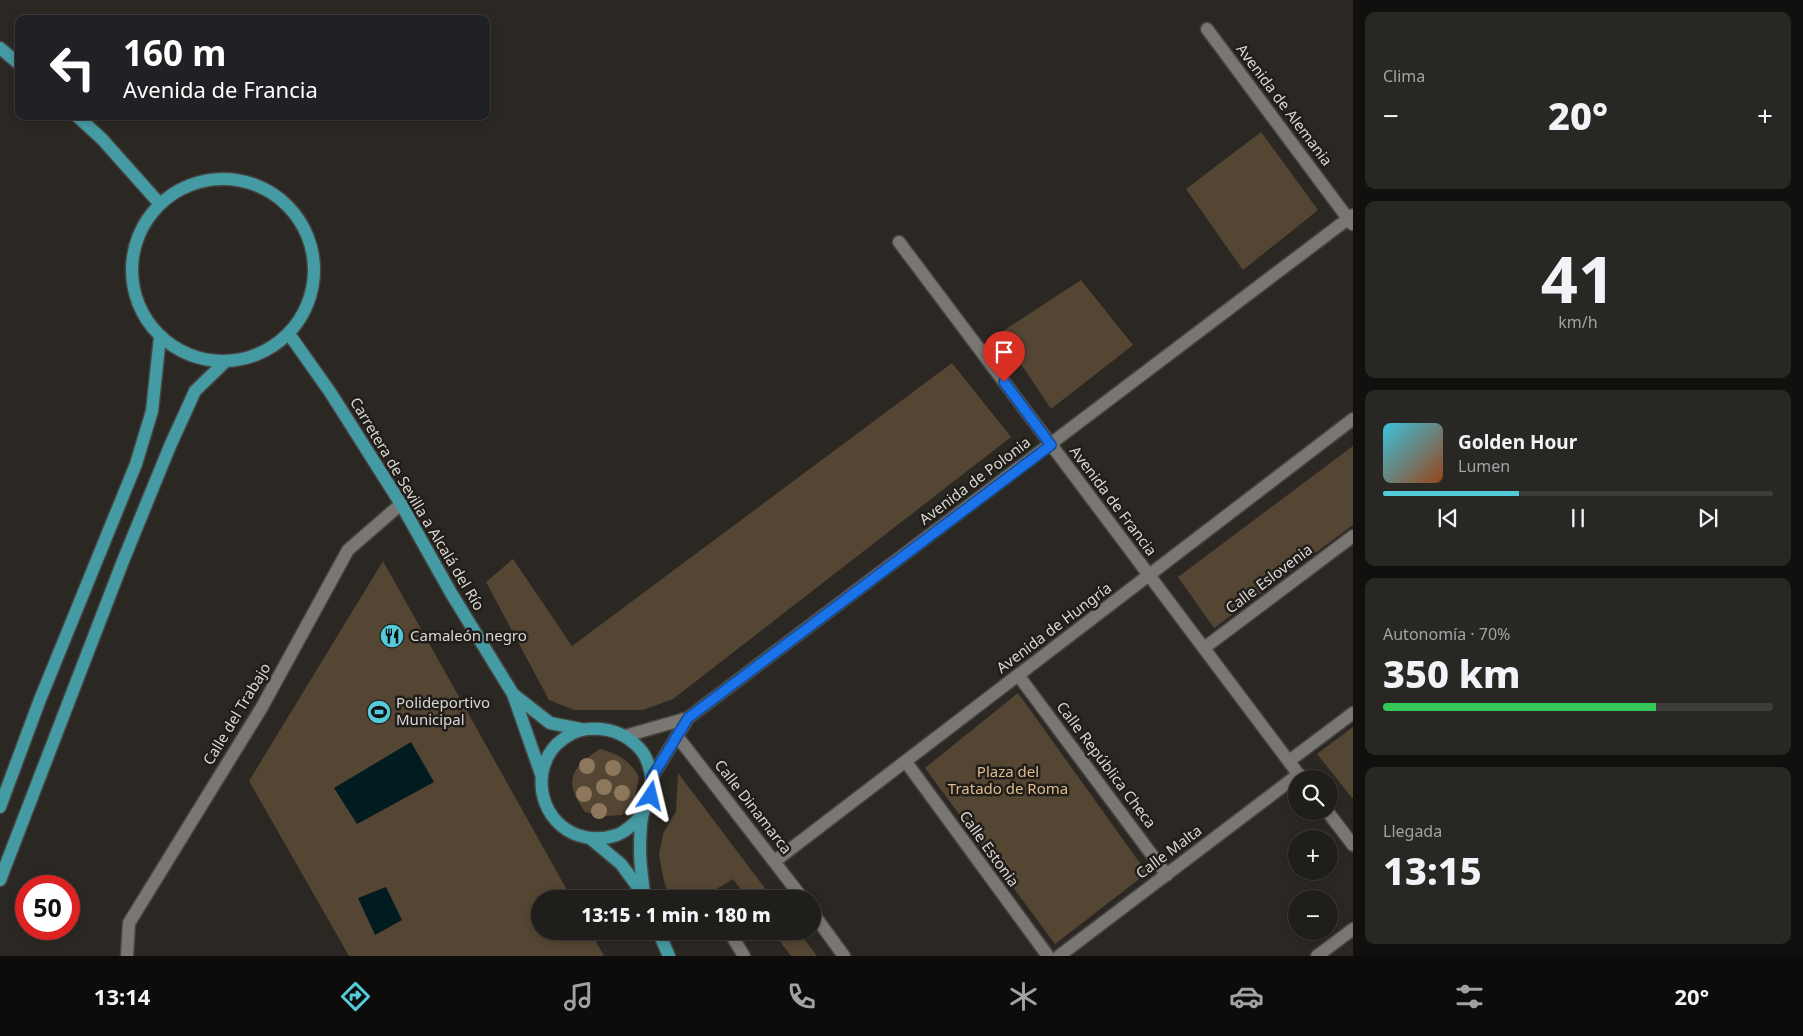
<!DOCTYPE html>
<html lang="es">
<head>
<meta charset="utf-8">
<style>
	:root { --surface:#201e1b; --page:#282724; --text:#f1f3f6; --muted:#a2a2a3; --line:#3d3c3a; --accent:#53cbdb }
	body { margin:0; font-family:"Noto Sans",sans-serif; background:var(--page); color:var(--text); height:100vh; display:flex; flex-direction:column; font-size:19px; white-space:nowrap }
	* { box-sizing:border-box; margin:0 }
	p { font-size:16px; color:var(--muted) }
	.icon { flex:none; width:28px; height:28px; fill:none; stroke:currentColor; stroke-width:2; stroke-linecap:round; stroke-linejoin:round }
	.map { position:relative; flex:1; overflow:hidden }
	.sheet { display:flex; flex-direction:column; gap:12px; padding:12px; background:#12100f; width:450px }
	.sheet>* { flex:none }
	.hud { position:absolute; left:15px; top:15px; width:475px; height:105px; border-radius:10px; box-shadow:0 2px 8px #0003,0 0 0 1px var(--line); background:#202124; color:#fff; overflow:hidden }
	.controls { position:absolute; left:1288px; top:770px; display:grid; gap:10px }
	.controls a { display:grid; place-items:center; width:50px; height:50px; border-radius:50%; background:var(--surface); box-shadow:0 2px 8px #0003,0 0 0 1px var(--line); font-size:25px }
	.speed { position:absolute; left:15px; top:875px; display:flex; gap:10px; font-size:25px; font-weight:700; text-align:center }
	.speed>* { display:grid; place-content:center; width:65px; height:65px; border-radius:50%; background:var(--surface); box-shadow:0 2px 8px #0003,0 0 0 1px var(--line); line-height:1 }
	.speed .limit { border:8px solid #d22; background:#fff; color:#111 }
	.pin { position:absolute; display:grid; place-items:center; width:42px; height:42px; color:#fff; margin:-51px -21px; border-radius:50% 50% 50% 0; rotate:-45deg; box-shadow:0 0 5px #0007 }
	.pin .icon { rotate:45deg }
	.me { position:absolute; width:55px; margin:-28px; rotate:10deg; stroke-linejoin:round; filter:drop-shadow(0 0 4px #0008) }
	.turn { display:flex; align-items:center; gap:18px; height:105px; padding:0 25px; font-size:22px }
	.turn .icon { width:65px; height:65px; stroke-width:2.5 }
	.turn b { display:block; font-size:35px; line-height:42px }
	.big { font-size:38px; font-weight:800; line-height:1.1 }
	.sheet .card { flex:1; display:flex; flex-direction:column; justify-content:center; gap:8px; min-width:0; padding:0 18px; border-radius:10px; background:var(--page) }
	.sheet .dial { align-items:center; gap:0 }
	.dial b { font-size:65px; line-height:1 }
	.song { display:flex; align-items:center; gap:15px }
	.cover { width:60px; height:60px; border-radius:8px; background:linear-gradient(135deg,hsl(190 70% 55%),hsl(20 70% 35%)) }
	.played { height:5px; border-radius:2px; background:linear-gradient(90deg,var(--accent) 35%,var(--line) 35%) }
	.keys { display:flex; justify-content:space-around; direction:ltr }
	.heat { display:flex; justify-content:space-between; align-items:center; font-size:28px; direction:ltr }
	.charge { height:8px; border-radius:4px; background:linear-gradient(90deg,#34c759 70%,var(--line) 0) }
	.trip { position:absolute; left:531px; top:890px; width:290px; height:50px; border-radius:25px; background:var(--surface); box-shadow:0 2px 8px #0003,0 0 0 1px var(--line); font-weight:800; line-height:50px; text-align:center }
	.tab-bar { display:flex; height:80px; justify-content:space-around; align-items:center; background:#0d0c0b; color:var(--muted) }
	.tab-bar .icon { width:35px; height:35px }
	.tab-bar .current { color:var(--accent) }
	.tab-bar b { font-size:22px; color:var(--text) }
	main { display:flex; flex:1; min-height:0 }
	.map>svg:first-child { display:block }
	.green { fill:#554633 }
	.water { fill:#001c20 }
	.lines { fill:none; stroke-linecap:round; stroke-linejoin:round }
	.minor-casing { stroke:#464441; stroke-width:15 }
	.major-casing { stroke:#464441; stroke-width:15 }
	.minor { stroke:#7a7772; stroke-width:12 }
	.major { stroke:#459ba3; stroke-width:12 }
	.tree { fill:#8d785d }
	.route-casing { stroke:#114b97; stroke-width:12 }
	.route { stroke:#1a73e8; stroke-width:9 }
	.labels { text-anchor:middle; stroke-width:5; stroke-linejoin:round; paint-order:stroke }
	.street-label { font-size:15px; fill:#d9d7d5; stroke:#211e1a }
	.poi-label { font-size:15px; fill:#d9d7d5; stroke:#211e1a; text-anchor:start }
	.park-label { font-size:15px; fill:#deba8c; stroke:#211e1a }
</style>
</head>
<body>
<main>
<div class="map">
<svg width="1353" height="956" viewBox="0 0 1353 956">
	<rect width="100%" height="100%" fill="#2b2824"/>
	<path class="green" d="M1261,132L1318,210L1243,270L1186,189Z
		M1081,280L1133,345L1051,409L1000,333Z
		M952,363L1011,437L673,699L643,710H574L549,700L486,582L513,559L572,646Z
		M1353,446V525L1214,628L1178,577Z
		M383,561L572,899H540V931H590L604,956H349L249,781Z
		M1018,693L1147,873L1055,944L925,768Z
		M1353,727V799L1317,754Z
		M600,749C620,755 628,759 639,777L635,797L622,815L606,816L585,812C563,781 570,769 600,749Z
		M678,773L773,899H748L733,879L700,899H670L664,881L659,855L663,834L676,811Z
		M772,931H798L817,956H791Z"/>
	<path class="water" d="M411,742L434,782L357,824L334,788Z
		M386,887L402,920L375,935L358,898Z"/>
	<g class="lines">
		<g class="minor-casing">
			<path id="minor" d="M1207,29L1352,224
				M899,242L1302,779
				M1204,648L1353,536
				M1018,675L1167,875
				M625,736L688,718
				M677,736L803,899
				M1289,761L1353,713
				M906,762L1048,956
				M652,777L688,718L1353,215
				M1327,811L1353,845
				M775,861L1353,419
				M709,897L710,899
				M812,912L844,956
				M729,931L744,956
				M127,956L129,923L262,707L348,550L401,504
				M1059,956L1299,774
				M1317,956L1353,929"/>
		</g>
		<g class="major-casing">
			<path id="major" d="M0,48L19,64
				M77,116L102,139L159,203
				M132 270a91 91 0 1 1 182 0a91 91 0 1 1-182 0Z
				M289,334L330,392L401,504L451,593L513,694L542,777
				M513,694L550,723L581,729
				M0,807L39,702L136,464L152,411L160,337
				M643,814C636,822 627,831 617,835C574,849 537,817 542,774C544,763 549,752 557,744C566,736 575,730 587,729C609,727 626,733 640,749C650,760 654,783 651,796C649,802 645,807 643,813C640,824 640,840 640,851C640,866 643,881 644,896
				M591,839L621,864L643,894
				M0,880L123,561L170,446L195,391L226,361
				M658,931L669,956"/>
		</g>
		<use href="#minor" class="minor"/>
		<use href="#major" class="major"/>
	</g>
	<g class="tree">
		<circle cx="587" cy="766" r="8"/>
		<circle cx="613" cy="768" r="8"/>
		<circle cx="604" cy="787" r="8"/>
		<circle cx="622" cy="793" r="8"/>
		<circle cx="584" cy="794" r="8"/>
		<circle cx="599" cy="811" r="8"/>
	</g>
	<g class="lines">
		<g class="route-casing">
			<path id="route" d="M651,796L652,777L688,718L1051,445L1004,382"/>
		</g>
		<use href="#route" class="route"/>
	</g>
	<defs>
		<g id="restaurant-disc" transform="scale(1.25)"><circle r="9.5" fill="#53cbdb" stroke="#211e1a"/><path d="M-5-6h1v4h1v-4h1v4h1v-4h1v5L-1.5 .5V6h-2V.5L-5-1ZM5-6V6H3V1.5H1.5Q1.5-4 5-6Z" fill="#111"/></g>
		<g id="stadium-disc" transform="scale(1.25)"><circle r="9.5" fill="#53cbdb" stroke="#211e1a"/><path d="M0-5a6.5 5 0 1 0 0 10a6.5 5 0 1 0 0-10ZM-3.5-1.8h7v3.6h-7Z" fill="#111"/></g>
	</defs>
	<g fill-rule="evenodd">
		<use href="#restaurant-disc" x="392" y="636"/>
		<use href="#stadium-disc" x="379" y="712"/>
	</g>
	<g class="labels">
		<g class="street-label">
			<text transform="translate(1284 105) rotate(53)" y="5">Avenida de Alemania</text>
			<text transform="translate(975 481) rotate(-37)" y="5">Avenida de Polonia</text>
			<text transform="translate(1113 501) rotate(53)" y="5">Avenida de Francia</text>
			<text transform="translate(417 504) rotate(59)" y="5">Carretera de Sevilla a Alcalá del Río</text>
			<text transform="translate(1269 579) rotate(-37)" y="5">Calle Eslovenia</text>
			<text transform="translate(1054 628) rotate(-37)" y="5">Avenida de Hungría</text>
			<text transform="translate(237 714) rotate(-59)" y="5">Calle del Trabajo</text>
			<text transform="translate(1106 765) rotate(53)" y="5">Calle República Checa</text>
			<text transform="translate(753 807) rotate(52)" y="5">Calle Dinamarca</text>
			<text transform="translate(989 849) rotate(54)" y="5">Calle Estonia</text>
			<text transform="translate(1169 852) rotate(-37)" y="5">Calle Malta</text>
		</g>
		<g class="poi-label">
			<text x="410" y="641">Camaleón negro</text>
			<text x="396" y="708">Polideportivo<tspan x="396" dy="17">Municipal</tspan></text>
		</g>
		<g class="park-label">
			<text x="1008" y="777">Plaza del<tspan x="1008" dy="17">Tratado de Roma</tspan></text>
		</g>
	</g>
</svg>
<div class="controls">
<a><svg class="icon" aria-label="search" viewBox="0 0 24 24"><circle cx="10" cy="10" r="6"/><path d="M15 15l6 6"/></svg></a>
<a>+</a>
<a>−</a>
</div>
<div class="speed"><div class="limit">50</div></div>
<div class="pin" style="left:1004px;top:382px;background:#d93025"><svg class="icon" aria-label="arrive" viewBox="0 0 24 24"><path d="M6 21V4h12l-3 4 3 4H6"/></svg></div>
<svg class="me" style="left:651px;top:796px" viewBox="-20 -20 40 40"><path d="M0-17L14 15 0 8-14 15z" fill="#1a73e8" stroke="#fff" stroke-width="4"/></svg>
<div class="trip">13:15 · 1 min · 180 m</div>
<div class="hud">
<div class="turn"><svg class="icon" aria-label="left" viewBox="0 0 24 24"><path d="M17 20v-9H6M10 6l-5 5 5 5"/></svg><div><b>160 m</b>Avenida de Francia</div></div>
</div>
</div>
<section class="sheet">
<div class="card"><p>Clima</p>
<div class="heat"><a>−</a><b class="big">20°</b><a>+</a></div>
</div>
<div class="card dial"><b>41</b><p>km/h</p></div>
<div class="card">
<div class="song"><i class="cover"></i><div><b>Golden Hour</b><p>Lumen</p></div></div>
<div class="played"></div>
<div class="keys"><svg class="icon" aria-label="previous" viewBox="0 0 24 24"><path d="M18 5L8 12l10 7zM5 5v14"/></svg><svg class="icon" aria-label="pause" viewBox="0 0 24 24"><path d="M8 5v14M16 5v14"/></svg><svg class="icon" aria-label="next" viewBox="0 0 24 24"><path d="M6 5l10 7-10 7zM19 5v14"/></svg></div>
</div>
<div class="card"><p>Autonomía · 70%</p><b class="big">350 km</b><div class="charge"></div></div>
<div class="card"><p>Llegada</p><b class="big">13:15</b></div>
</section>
</main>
<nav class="tab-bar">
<b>13:14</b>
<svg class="icon current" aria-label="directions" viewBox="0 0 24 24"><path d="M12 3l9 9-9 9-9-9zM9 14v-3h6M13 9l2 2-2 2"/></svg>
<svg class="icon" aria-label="music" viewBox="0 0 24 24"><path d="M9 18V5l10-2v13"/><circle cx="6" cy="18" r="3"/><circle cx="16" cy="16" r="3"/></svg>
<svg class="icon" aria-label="phone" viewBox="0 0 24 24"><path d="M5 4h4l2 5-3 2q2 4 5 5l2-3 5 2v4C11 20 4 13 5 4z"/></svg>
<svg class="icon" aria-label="climate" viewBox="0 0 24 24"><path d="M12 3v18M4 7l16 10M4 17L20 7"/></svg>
<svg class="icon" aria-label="car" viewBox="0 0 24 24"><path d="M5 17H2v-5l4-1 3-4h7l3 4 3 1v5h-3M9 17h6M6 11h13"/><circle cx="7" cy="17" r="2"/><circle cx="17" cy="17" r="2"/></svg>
<svg class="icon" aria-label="filters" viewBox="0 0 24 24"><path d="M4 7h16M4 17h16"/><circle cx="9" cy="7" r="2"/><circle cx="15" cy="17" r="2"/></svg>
<b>20°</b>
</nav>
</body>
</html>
